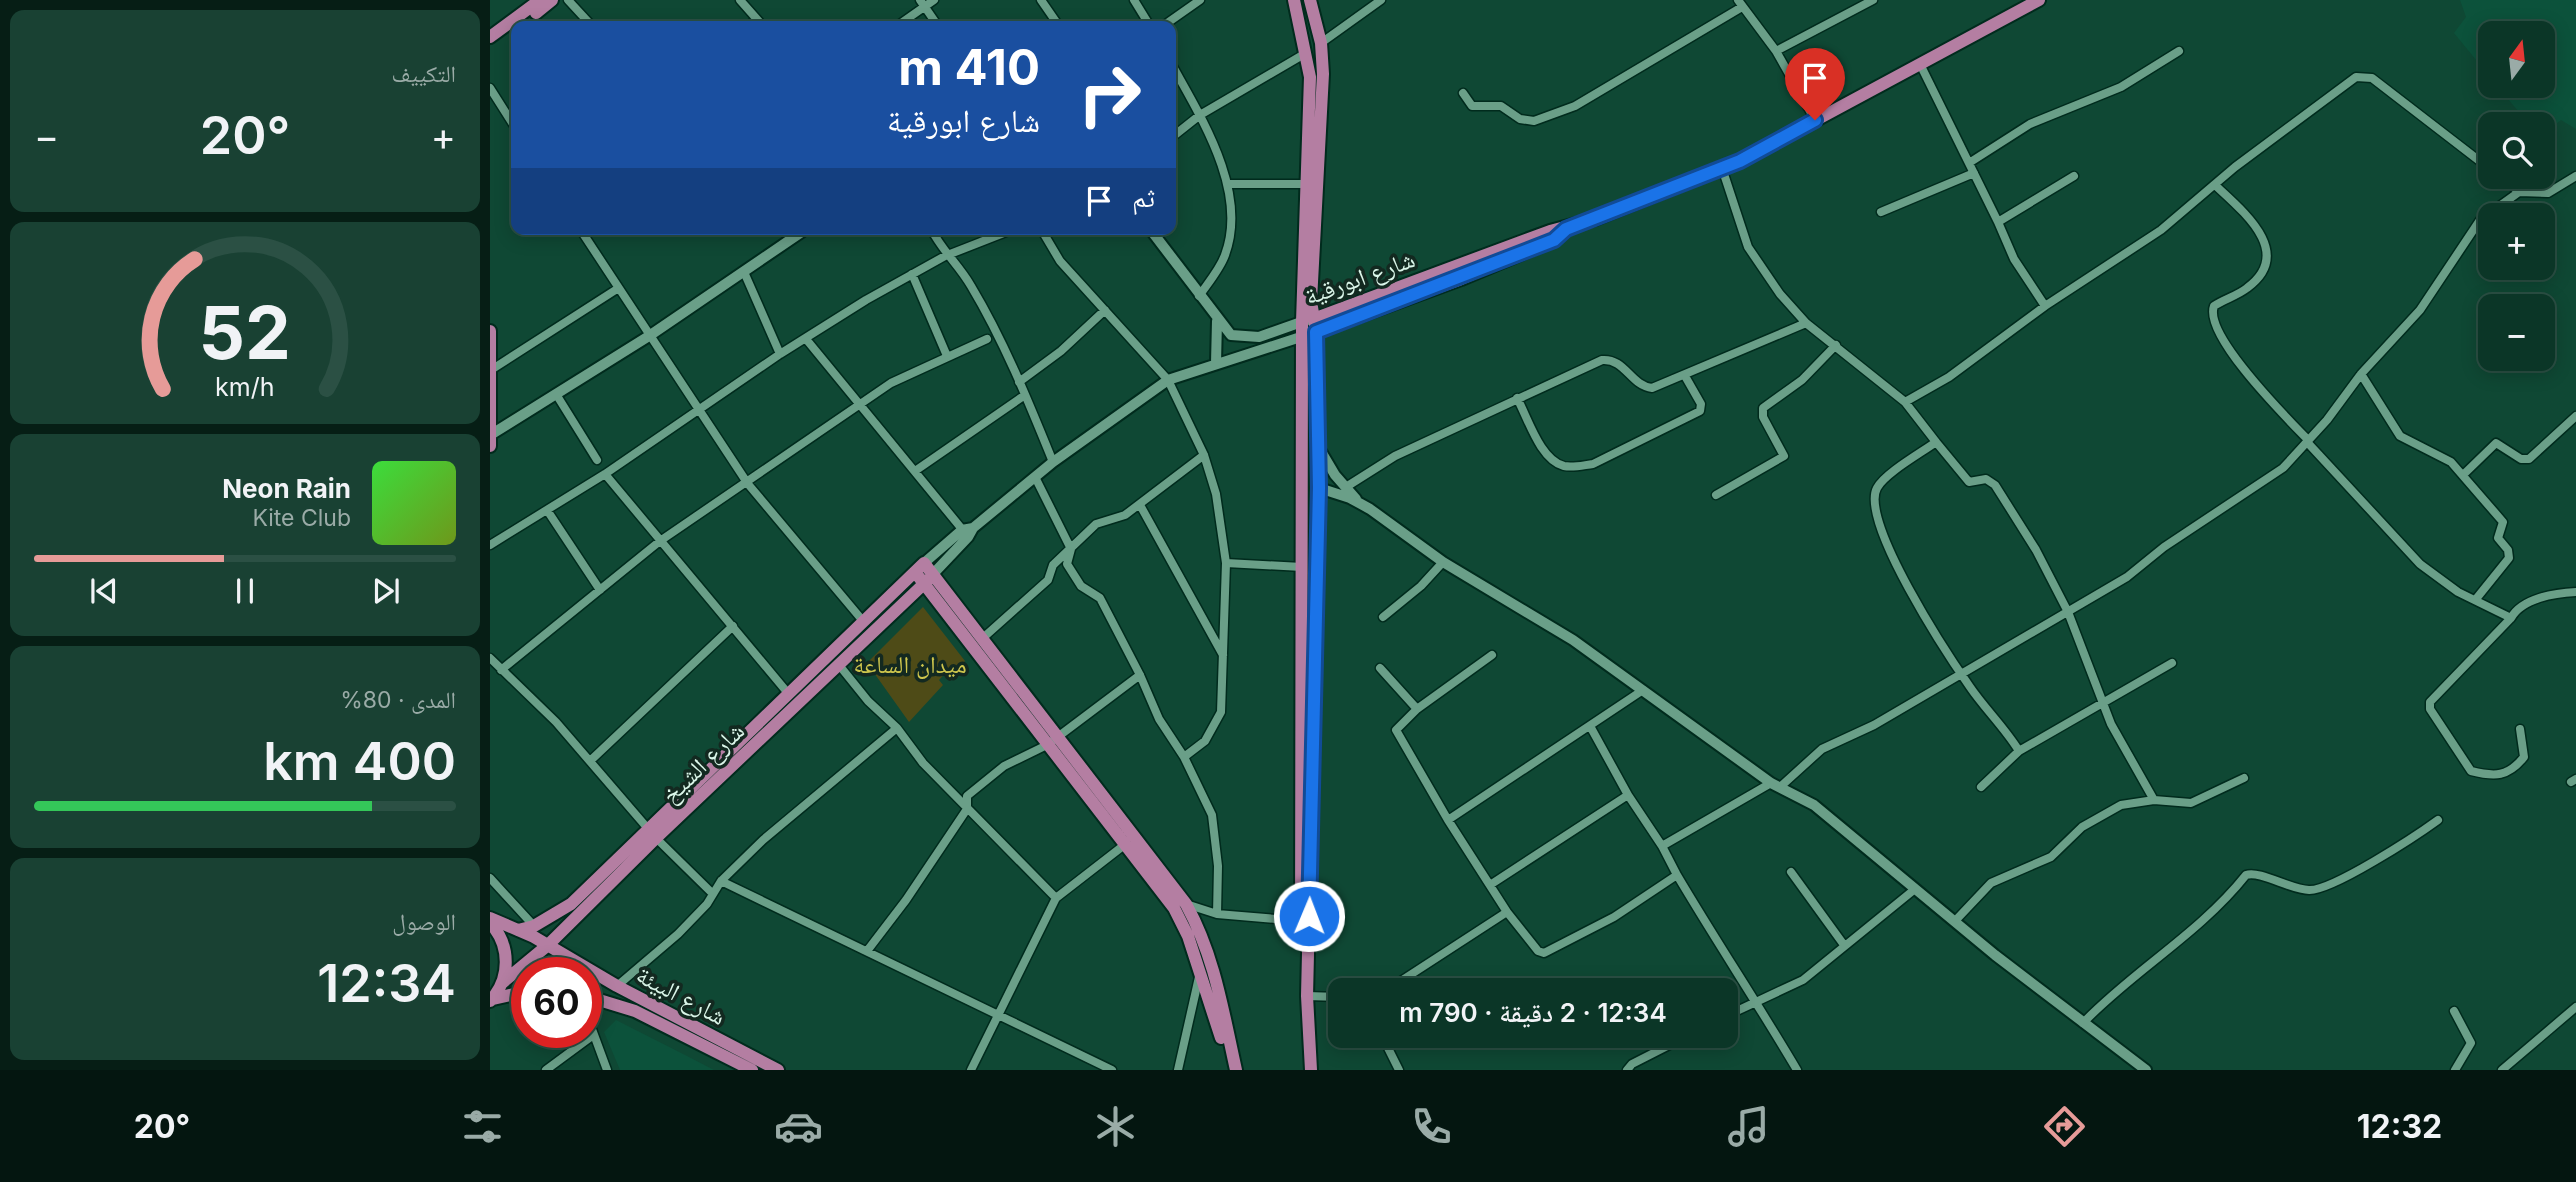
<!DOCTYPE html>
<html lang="ar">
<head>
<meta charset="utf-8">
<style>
	:root { --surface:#0b3627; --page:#194133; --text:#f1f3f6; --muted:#9aaba7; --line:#2b5044; --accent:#e69b98 }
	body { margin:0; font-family:Inter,"Noto Naskh Arabic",sans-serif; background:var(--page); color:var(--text); direction:rtl; height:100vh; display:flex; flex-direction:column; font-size:26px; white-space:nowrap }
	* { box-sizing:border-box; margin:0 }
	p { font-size:23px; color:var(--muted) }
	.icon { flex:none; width:38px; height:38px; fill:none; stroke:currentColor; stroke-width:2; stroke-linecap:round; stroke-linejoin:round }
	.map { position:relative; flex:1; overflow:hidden; direction:ltr }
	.details { display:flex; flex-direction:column; gap:10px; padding:10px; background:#061e15; width:490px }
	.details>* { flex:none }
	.hud { position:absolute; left:21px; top:21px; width:665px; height:214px; border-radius:14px; box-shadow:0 4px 18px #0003,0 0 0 2px var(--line); direction:rtl; background:#1a4fa0; color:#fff; overflow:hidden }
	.needle { width:46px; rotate:15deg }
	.controls { position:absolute; left:1988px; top:21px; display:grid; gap:14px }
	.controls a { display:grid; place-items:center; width:77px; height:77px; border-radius:14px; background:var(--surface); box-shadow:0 4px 18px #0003,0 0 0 2px var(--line); font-size:35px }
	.speed { position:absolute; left:21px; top:957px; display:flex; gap:14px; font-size:35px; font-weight:700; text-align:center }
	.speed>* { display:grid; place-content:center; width:91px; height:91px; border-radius:50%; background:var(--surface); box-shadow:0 4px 18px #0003,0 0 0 2px var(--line); line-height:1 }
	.speed .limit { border:10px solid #d22; background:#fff; color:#111 }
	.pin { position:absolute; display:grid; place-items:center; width:60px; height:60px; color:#fff; margin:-72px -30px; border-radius:50% 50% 50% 0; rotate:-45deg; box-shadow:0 0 7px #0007 }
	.pin .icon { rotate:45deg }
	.me { position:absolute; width:77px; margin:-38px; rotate:1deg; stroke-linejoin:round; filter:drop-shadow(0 0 5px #0008) }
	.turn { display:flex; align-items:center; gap:24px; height:147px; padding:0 21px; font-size:32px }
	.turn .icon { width:91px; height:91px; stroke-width:2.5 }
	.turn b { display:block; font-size:49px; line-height:60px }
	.then { display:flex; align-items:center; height:66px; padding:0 21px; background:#0003; gap:14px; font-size:26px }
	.big { font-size:52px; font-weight:600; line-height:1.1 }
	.details .tile { flex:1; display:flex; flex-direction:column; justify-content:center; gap:10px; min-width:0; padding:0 24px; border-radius:14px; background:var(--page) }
	.details .dial { align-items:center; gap:0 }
	.dial svg { height:182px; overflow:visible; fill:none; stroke:var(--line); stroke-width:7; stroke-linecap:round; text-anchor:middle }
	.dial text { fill:var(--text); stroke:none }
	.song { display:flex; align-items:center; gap:21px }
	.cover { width:84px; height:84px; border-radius:10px; background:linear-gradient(135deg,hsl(120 70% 55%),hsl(80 70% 35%)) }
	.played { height:7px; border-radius:4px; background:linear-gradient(90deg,var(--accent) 45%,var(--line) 45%) }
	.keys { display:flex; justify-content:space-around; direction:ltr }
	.heat { display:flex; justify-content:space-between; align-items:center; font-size:38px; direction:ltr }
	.charge { height:10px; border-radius:5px; background:linear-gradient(90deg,#34c759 80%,var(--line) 0) }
	.trip { position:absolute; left:838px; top:978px; width:410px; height:70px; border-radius:14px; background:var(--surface); box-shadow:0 4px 18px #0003,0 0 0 2px var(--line); font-weight:600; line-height:70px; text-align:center; direction:rtl }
	.dock { display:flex; height:112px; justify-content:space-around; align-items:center; background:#041610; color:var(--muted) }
	.dock .icon { width:49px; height:49px }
	.dock .on { color:var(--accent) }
	.dock b { font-size:32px; color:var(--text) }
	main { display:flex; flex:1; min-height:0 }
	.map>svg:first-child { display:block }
	.built { fill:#0c523b }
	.green { fill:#4e4b17 }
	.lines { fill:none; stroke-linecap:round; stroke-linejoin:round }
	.minor-casing { stroke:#012b1d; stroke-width:11 }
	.tertiary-casing { stroke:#012b1d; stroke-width:14 }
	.primary-casing { stroke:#012b1d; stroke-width:16 }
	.minor { stroke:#6a9f88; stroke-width:8 }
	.tertiary { stroke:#6a9f88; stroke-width:10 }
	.primary { stroke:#b47ea2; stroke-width:12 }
	.route-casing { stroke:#114b97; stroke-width:18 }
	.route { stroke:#1a73e8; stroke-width:12 }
	.labels { text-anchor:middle; stroke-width:7; stroke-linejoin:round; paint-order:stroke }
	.street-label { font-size:24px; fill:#dbf6e9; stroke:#132920 }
	.park-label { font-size:24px; fill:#cec64d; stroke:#132920 }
</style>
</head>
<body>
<main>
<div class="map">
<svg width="2086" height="1070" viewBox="0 0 2086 1070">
	<rect width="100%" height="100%" fill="#0f4834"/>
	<path class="built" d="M1970,0H2086V129L2071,120L2053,135V124H2039L2007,86H2053V33H2000V77L1964,33L1976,17Z
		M126,1020L197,1056L224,1070H130L114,1032Z"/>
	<path class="green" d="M433,607L475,661L467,670L462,666L449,680L453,685L419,722L377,663Z"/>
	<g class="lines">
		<g class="minor-casing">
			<path id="minor" d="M78,0L102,26
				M250,0L273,26
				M430,0L448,26
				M551,0L569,26
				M644,0L660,26
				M1248,0L1286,51L1325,120
				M256,26L267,20
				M407,26L444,0
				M673,26L710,0
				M831,43L891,0
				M1286,51L1383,0
				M681,63C710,116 759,191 735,255C730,269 718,283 709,296
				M1430,64L1508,222L1584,176
				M0,88L26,129
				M973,93L982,106H1011L1030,119L1044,121L1085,106L1252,7
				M681,138L710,115L816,53
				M1479,163L1540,124L1631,87L1689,51
				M1232,168L1258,247L1290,294L1316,323L1415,402L1446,442C1431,453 1395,473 1387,488C1369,521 1459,657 1480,687C1495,709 1515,728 1529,751L1491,787
				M2011,177L2029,192
				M737,184H815
				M1725,185C1754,212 1805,253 1757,288C1747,296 1734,299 1724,306C1713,335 1797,418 1818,440
				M1391,212L1484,173
				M1508,222L1524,259L1555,306
				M90,229L258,484L373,621
				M441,229C453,252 469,265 481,286C514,341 539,403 563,462
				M551,229L570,261L678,380L714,455L726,494L736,563L731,712L715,741L694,757
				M254,272L290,354
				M422,274L457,356
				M316,339L476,534
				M1,370L127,289
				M1871,374L1910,436L1961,462L2013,522L2008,538L2018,550L2019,558L1986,599
				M529,382L571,351L615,310
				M66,394L107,460
				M1027,398C1038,418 1050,460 1074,466C1083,468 1094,465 1103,464L1210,411L1211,404L1195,376
				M1415,402L1459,377L1555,306L1671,230L1745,167L1866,77L1882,78L2000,169
				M1446,442L1479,482L1496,479L1505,485L1546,550L1578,612L1621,724L1664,800L1701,803L1754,778
				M1817,442L1930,564L1968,592L2021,618L1940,702V709L1981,771C2005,777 2018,777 2034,757L2030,729
				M425,471L535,395
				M115,474L297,692
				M1974,474L2006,443L2031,459H2039L2086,416
				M545,477L581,549L577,564L591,586L610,598L650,675L669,719L694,757L722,815L728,866L727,914
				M856,487L905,456L1112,360C1135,358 1141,386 1162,388L1316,323
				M1226,495L1294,456L1273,417V408L1312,380L1346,345
				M650,505L733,655
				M57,510L110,590
				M0,545L115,474L290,354L376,300L455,256L524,229
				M736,563L812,567
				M893,617L931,586L953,562
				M2021,618C2032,598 2065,593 2086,592
				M494,637L558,580L563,565L606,524L635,515L714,455
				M0,658L66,722L166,838L223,894
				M349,665L378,701L407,728L433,763L566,898
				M890,668L927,709
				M11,670L170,541L401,383L497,339
				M1100,726L1138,795
				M1529,751L1682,663
				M100,761L243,626
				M2081,782L2086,779
				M1290,787L1332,749L1384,725L1637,577L1674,547L1793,468L1837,420L1871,374L1930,310L1990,220L2029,192L2058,193L2086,176
				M958,820L906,730L927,709L1002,655
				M1172,846L1281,783
				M1301,872L1354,945
				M1187,875C1226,941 1268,1004 1307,1070
				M0,878L44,926
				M231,881L622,1070
				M1000,885L1138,795L1172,846L1187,875L1124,917L1054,953L1048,951L1017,912
				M696,904L727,914L810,921
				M1465,921L1501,883L1561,857L1592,827L1631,805L1664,800
				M377,951L416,900L477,809V796L514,766L557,745L650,675
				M127,986L188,934L217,904L231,881L273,840L407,728
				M897,990L1017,912L958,820L1153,690
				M817,996L850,997
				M1964,1011L1981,1043L1965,1070
				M96,1013L117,1070
				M1236,1016L1313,980L1425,889
				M1593,1023C1644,970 1709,934 1756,875C1770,870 1801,890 1819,890C1842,891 1926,836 1948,820
				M892,1036L909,1070
				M56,1070L102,1036
				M481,1070L566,898L633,846
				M688,1070L709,977
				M1137,1070L1142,1064L1197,1036
				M2012,1070L2086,1007"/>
		</g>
		<g class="tertiary-casing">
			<path id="tertiary" d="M660,229L741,335L769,337L817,320
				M726,363L727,321
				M2,434L159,336L316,229
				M829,448L845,475L866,499
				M829,488L860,498L880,509L953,562L1083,640L1281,783L1324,805L1505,955L1656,1070
				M434,563L472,530L483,528
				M443,574L478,537L483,528L563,462L678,380L826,332"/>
		</g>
		<g class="primary-casing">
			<path id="primary" d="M804,0L820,77L812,322L811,936
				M820,0L831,43L833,74L821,301L826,332L829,488L817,996L821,1070
				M46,13L62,0
				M0,37L50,0
				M823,319L1060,231L1105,219L1250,161L1549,0
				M0,331V446
				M826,332L971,279L1064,240L1076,229
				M425,572L684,908L698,936L731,1038
				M0,918L44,937L127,986L288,1070
				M0,923C21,945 21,979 0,1001
				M28,930L44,926L81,904L434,563L696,904C725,957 733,1012 746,1070
				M59,973L66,962L77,958
				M12,983L58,945L166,838L439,579
				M96,996L145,1011L262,1070
				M3,999L37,991"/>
		</g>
		<use href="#minor" class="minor"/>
		<use href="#tertiary" class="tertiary"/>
		<use href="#primary" class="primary"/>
	</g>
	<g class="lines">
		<g class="route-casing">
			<path id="route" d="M819,916L829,488L826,332L1064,240L1076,229L1250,161L1325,120"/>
		</g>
		<use href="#route" class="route"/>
	</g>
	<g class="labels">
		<g class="street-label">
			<text transform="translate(870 278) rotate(-20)" y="8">شارع ابورقية</text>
			<text transform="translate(213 763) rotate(-44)" y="8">شارع الشيخ</text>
			<text transform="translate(191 996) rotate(28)" y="8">شارع البيئة</text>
		</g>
		<g class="park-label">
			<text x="420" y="673">ميدان الساعة</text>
		</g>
	</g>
</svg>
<div class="controls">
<a><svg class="needle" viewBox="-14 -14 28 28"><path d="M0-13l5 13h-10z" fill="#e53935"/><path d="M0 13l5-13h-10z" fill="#9aaba7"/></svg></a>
<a><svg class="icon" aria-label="search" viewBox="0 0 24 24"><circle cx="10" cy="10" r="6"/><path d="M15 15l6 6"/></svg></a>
<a>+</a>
<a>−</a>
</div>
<div class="speed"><div class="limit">60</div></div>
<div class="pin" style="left:1325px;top:120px;background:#d93025"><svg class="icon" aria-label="arrive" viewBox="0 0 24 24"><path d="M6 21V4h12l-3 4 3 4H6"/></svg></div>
<svg class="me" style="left:819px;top:916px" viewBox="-20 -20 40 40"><circle r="17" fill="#1a73e8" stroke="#fff" stroke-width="3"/><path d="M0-11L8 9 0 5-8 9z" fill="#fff"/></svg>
<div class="trip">12:34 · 2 دقيقة · 790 m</div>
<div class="hud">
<div class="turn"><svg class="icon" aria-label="right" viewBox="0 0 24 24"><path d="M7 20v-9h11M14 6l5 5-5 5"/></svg><div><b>410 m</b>شارع ابورقية</div></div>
<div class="then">ثم<svg class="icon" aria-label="arrive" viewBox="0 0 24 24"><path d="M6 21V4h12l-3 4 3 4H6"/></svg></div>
</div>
</div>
<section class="details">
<div class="tile"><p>التكييف</p>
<div class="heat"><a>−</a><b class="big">20°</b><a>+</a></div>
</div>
<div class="tile dial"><svg viewBox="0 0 100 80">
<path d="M14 69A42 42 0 1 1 86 69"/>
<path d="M14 69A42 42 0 0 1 28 12" stroke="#e69b98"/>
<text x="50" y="56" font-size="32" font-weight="700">52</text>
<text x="50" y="72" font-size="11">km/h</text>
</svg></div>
<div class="tile">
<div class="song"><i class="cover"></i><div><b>Neon Rain</b><p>Kite Club</p></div></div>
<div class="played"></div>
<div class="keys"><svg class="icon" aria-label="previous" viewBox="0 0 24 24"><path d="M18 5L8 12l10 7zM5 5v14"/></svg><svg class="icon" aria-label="pause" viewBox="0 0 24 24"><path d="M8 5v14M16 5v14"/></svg><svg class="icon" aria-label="next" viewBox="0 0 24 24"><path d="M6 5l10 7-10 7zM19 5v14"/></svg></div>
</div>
<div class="tile"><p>المدى · 80%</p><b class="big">400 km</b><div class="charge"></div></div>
<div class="tile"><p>الوصول</p><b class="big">12:34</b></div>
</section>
</main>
<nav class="dock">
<b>12:32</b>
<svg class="icon on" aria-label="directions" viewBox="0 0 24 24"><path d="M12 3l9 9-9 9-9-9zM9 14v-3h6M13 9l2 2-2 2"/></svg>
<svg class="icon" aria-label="music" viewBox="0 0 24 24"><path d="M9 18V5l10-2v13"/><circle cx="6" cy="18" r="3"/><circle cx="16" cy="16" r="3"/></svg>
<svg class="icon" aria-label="phone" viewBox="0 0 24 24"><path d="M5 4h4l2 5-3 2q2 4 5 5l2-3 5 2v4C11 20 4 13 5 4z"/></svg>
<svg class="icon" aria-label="climate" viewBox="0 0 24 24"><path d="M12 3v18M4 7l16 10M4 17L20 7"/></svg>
<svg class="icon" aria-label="car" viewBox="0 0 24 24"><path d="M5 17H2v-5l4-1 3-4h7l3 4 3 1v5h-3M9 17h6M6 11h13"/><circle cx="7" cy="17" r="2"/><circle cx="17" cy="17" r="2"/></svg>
<svg class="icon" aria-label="filters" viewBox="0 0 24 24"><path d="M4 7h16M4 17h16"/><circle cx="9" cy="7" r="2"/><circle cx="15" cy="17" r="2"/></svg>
<b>20°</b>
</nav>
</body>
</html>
